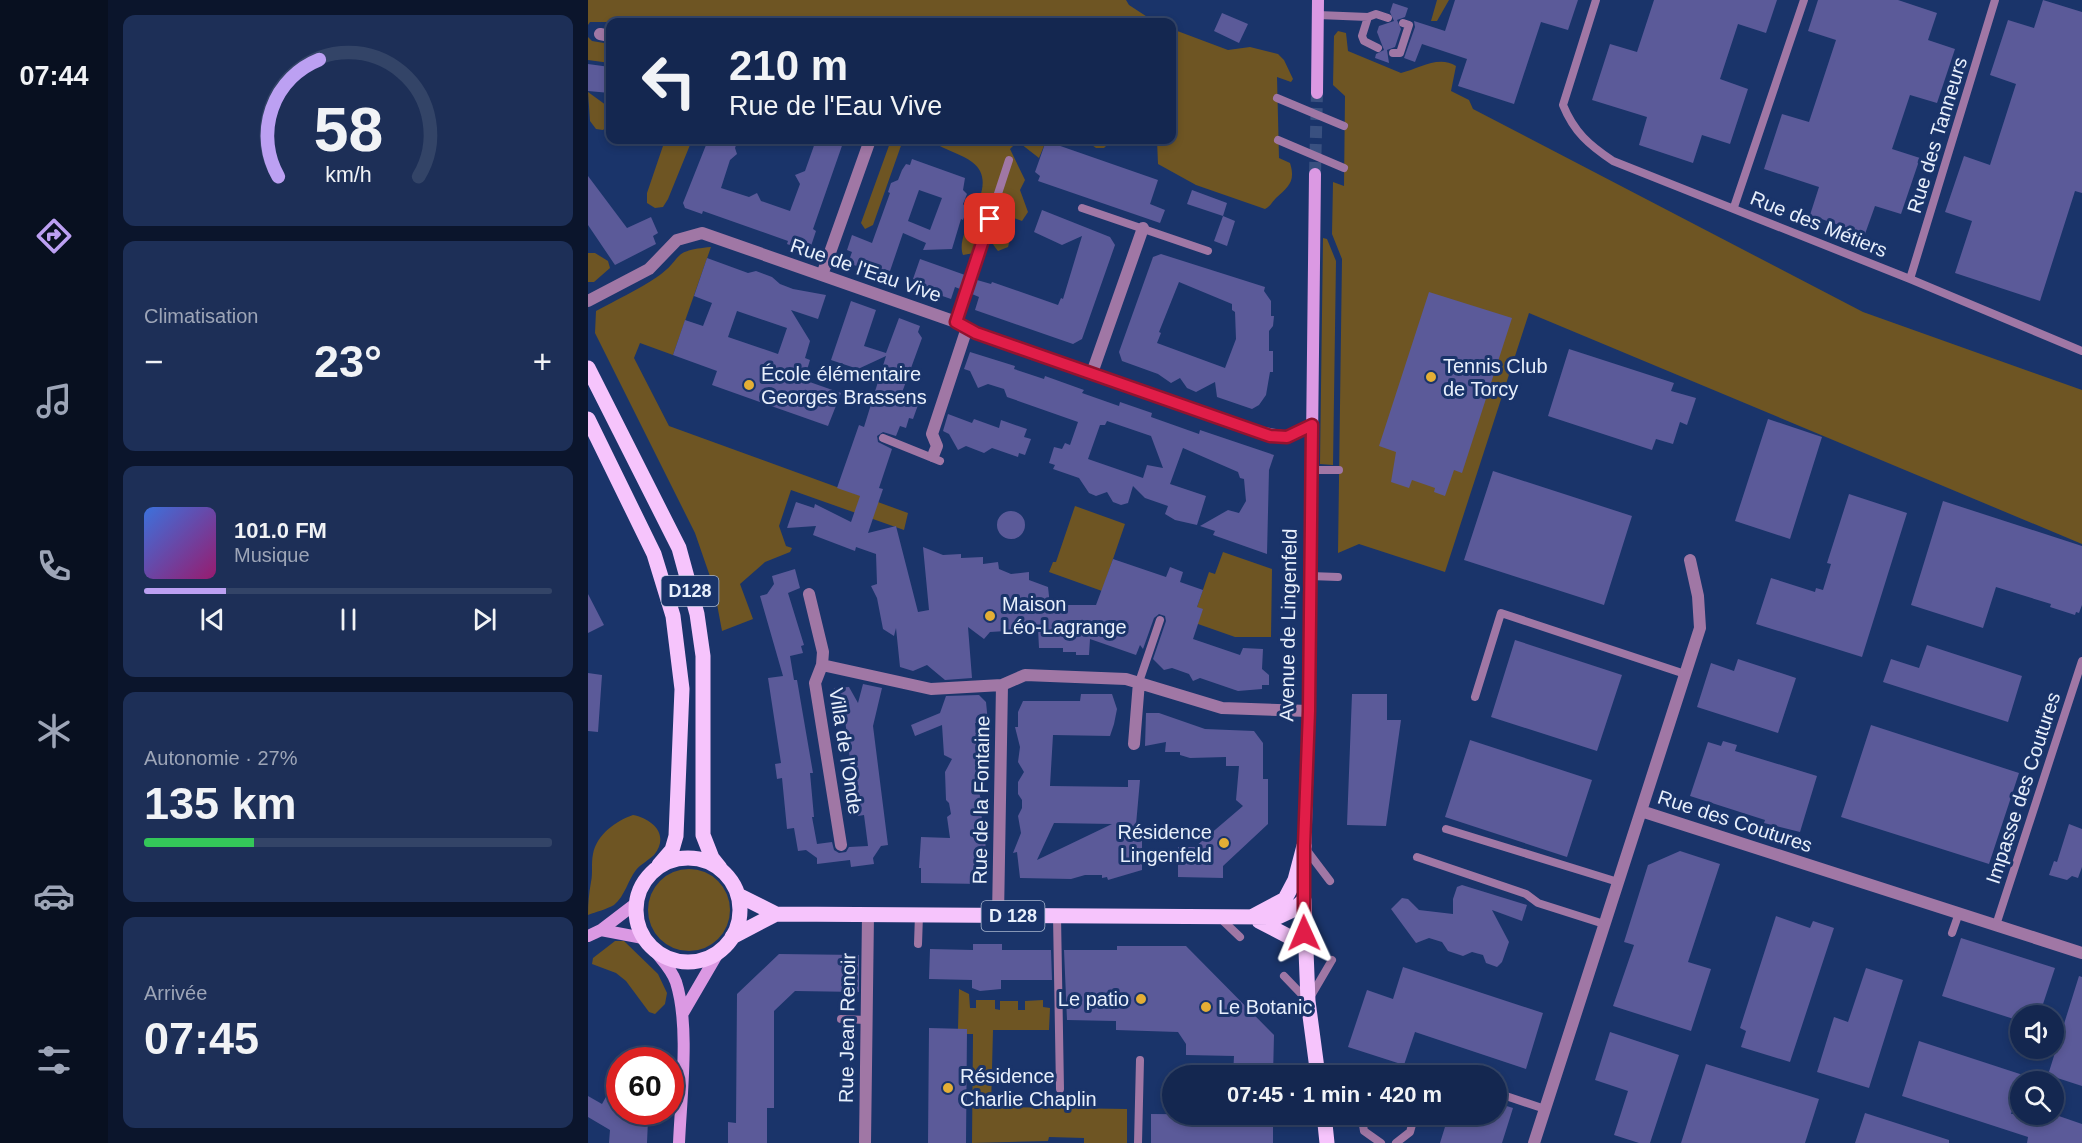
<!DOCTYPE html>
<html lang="fr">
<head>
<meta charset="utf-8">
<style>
	:root { --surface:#142750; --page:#1d2f57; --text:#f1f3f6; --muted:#9da5b7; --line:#334467; --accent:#bca0f2 }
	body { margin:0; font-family:Arial,sans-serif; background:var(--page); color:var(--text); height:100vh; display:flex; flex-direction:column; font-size:22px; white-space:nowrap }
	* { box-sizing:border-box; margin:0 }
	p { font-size:20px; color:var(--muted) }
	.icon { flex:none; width:33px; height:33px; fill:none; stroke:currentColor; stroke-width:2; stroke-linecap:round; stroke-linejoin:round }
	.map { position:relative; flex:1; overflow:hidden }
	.drawer { display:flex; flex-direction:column; gap:15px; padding:15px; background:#0b152c; width:480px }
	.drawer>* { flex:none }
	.banner { position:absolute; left:18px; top:18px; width:570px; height:126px; border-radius:12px; box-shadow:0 3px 9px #0003,0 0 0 2px var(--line); background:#142750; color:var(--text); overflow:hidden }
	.fabs { position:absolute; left:1422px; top:1005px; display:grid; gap:12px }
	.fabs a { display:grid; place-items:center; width:54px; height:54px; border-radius:50%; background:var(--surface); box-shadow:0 3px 9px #0003,0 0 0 2px var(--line); font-size:30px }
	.speed { position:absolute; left:18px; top:1047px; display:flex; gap:12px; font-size:30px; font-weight:700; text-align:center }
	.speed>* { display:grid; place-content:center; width:78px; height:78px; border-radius:50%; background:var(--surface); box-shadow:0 3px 9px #0003,0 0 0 2px var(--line); line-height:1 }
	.speed .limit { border:9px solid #d22; background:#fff; color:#111 }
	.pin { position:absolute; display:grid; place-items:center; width:51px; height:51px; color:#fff; margin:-26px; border-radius:12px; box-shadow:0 3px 9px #0006 }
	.me { position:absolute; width:66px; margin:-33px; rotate:359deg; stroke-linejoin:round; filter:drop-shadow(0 0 4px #0008) }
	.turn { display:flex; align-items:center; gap:21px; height:126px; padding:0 24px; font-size:27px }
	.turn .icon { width:78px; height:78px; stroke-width:2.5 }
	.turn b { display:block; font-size:42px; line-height:51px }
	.big { font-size:45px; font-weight:600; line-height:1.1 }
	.drawer .tile { flex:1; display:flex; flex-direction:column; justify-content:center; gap:9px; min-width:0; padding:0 21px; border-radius:12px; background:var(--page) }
	.drawer .dial { align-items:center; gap:0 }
	.dial svg { height:156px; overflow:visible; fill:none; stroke:var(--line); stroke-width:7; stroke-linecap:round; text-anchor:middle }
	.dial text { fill:var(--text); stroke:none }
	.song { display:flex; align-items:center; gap:18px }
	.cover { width:72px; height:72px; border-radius:9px; background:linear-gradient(135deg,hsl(220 70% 55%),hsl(320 70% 35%)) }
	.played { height:6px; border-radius:3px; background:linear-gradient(90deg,var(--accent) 20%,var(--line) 20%) }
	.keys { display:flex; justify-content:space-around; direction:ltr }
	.heat { display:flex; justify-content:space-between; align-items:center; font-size:33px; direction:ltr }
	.charge { height:9px; border-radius:4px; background:linear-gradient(90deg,#34c759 27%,var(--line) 0) }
	.trip { position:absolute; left:574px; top:1065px; width:345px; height:60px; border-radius:30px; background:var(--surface); box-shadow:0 3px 9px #0003,0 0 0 2px var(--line); font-weight:600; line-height:60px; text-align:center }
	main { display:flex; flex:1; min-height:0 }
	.tab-bar { display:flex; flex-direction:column; width:108px; justify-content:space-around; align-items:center; background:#081020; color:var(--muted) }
	.tab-bar .icon { width:42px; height:42px }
	.tab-bar .active { color:var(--accent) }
	.tab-bar b { font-size:27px; color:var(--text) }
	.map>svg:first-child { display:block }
	.green { fill:#6e5523 }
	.building { fill:#5b5a99; fill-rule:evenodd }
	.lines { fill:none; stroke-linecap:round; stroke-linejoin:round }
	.secondary-tunnel { stroke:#395080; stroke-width:12; stroke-dasharray:12 6; stroke-linecap:butt }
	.lane { stroke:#a077a5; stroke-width:8 }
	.street { stroke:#a077a5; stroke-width:12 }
	.secondary { stroke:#db99e3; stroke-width:12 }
	.primary { stroke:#f6c4fc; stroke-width:15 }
	.lane-bridge { stroke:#a077a5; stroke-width:8 }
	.route-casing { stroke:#92132f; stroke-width:15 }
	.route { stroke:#e11d48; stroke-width:10 }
	.poi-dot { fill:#e4ae35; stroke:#1a346a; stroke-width:2 }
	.labels { text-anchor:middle; stroke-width:6; stroke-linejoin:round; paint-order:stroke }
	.shield { fill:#1a346a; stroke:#aab7d0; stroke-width:1.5 }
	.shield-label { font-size:18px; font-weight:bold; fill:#e7effc }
	.street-label { font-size:20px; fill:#e7effc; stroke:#1a346a }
	.poi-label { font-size:20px; fill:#e7effc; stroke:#1a346a; text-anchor:start }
</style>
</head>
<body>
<main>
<nav class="tab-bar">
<b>07:44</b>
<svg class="icon active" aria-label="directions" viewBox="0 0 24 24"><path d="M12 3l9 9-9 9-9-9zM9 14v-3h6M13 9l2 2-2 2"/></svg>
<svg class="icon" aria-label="music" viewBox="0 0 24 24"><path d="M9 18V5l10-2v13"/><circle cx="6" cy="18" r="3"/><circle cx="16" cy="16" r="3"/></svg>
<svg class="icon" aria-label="phone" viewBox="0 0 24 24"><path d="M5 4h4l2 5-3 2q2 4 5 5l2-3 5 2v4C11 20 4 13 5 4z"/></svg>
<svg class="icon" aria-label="climate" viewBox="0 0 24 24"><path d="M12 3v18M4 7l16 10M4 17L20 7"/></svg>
<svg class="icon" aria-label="car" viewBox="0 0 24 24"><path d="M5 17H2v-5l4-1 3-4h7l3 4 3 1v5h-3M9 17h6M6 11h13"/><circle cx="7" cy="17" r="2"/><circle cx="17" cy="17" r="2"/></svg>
<svg class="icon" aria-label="filters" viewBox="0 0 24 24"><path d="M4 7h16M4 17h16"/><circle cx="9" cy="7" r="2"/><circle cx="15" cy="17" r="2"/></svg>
</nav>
<section class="drawer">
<div class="tile dial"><svg viewBox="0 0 100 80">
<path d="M14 69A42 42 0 1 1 86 69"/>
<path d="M14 69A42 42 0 0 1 35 9" stroke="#bca0f2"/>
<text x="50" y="56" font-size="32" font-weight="700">58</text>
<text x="50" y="72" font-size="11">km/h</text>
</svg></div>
<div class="tile"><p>Climatisation</p>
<div class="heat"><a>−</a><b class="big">23°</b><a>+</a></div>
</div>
<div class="tile">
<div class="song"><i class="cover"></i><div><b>101.0 FM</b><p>Musique</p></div></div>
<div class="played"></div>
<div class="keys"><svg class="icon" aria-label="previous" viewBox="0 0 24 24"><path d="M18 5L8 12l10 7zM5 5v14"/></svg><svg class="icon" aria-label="pause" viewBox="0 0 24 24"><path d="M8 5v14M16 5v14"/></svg><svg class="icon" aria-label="next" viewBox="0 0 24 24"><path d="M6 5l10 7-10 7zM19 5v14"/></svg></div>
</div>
<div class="tile"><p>Autonomie · 27%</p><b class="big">135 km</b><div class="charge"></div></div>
<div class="tile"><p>Arrivée</p><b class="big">07:45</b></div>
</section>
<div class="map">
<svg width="1494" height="1143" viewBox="0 0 1494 1143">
	<rect width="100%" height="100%" fill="#1a346a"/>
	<path class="green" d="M0,0H538L541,5L567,22H2L0,25Z
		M849,0H861L849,21H843Z
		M584,29L640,50L662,47L690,54L696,60L705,79L703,82L689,77L691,158L702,163C708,182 700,187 688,198C683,203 683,206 677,209L608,185L570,164L569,140H584Z
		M750,31L758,33L760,51L813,73C831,69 850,55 868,66L863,91L881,100L885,109L1275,312L1494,390V544L941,313L857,572L771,544L750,553L754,259L744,234L745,182L756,186L757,96L745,85L746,36Z
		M0,37L4,41L22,44V63L0,60Z
		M0,92L22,108V123L15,130L8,129L2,121Z
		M77,140H104L80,199L75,207L67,208L59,203V193Z
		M303,140H315L285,225L277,229L273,223Z
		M347,140H475L474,146L458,141L451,158L433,144H427L422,149L437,180L432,190L440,212L434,221L423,217L418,221L423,236L420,247L410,251C401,240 398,231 400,217L391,226L386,253L375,255C365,229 416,186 384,162C375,155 361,151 350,145Z
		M497,140H524L516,148H508Z
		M735,238L739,239L748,261L745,465L732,464Z
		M123,247L85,355L52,343L46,358L81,426L320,513L316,530L203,490L191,526L198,546L204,548L202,552L177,562L152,584L165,619L134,631L126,588L107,533L7,333L8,311C28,300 50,290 69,277C97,258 80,251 123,247Z
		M0,253H7L20,261L22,268L6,282H0Z
		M487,506L537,524L514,591L461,572L465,562H468Z
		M635,552L684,569L683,637H647L610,624L609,607L621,572L627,574Z
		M45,815C65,819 82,835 66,855C61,860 53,864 48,870C40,880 37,896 26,905C19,909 8,912 0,915C0,903 1,893 3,882C5,873 3,863 5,854C9,834 28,821 45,815Z
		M60 910a41 41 0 1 1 82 0a41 41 0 1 1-82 0Z
		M27,941H36L70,974L79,993L77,1004L67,1014L61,1012L38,981L28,973L4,964L5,958Z
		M371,989L381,994L382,1008H388V1000H407V1009L412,1010V1001H430V1010H437V1001L455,1000V1007L462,1008L461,1030H405L403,1107L539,1109V1143H496V1138L461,1137L460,1141L384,1143L385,1034H379V1029H370Z"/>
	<path class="building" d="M867,0H990L980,30L953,22L926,104L870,86L879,59L834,44L827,62L816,58L827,27L826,21L857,31Z
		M1066,0H1189L1178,33L1150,24L1132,79L1160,89L1142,144L1114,135L1105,163L1051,145L1059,117L1004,100L1022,44L1049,52Z
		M1230,0H1310L1349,13L1340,40L1367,49L1349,103L1322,95L1304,149L1332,158L1313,214L1287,206L1277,234L1222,215L1231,187L1176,169L1194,114L1221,122L1248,40L1220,31Z
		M1455,0L1494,12V193L1487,191L1452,301L1367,273L1384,221L1357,212L1376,156L1402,165L1428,84L1402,75L1420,20L1446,28Z
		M805,3L820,8L817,17L809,20L813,29L807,47L799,50L801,63L787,58L788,54L796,50L789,32L791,26L806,21L802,12Z
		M634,13L660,24L651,43L626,31Z
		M0,64L22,67V93L0,91Z
		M120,140H150L147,148L149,154L142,160L133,188L161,197L169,193L173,201L202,211L212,184L207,175L217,171L228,140H256L225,229L228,231L222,249L215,250L199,244L200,241L115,211L114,214L97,208L95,203Z
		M458,141L570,180L562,204L577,210L572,223L450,181L452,176L447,172Z
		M324,159L377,178L375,190L379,194L375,204L379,209L375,220L373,219L364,249L335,250L338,243L315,233L302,271L296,269L290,278L286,272L260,263L264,252L259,250L264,235L284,243L302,193L300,192L303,183L310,180L314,170L318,164L322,165ZM331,190L354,198L342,230L320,221Z
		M0,176L39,228L63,217L70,233L65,236L68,244L27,265L0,225Z
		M604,190L639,203L635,216L599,204Z
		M454,210L522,237L527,245L494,339L485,344L387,310L391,297L384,294L389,280L403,284L404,282L470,305L473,298L475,299L494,236L474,245L446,232Z
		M635,216L647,221L639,246L626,241Z
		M573,254L677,287L676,291L683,301V316H686L685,326L681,331V351H685V372H682L678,395L671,405L664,409L629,397L627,382L608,392L599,388L592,378L583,383L570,374L534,361L531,352L565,257ZM591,282L644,304V310L647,312L648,339L637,368L569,343L573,333L571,332Z
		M119,258L160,273L168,271L184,277L192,284L205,289L238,295L230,319L203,310L222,341L217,358L222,360L216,380L253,393L240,426L124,385L129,371L85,355L97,320L115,326L124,303L106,296ZM149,311L199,328L190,354L140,337Z
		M332,259L377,275L372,289L367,287L363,299L337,290L330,293L329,280L325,279Z
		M841,292L924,318L874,473L866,470L857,496L846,492L847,488L824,480L821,488L803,482L808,452L791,446Z
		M263,301L288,310L276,346L298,353L311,318L332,326L330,332L334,338L312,398L330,405L325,419L321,418L318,428L312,426L308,436L295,432L289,436L290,442L304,449L291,488L295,489L280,533L308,526L330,612L341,610L335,547L355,555L373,554V558L395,557V564L410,562L411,569L423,574L441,572V580L460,587L462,605H508L525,559L578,577L582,567L595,572L592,582L615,590L609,607L615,609L605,639L652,655L655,648L675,649L674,669L681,675V685H674V689L650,691L612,678L605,681L601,674L584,668L576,670L565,659L578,621L577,616L571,614L566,618L555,649L552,645L548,655L502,639L501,655H488V652H475V648H451L450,629L402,632L396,639L380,627L384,678L357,680L339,665L325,671L312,667L308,628L306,636L295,629L289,598L283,586L289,584L288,554L268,547L267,551L225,535L228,526L199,528L208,502L226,508L227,504L263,522L272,496L249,488L271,425L276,427L298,356L270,369L243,360Z
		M981,349L1086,383L1083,391L1108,398L1099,425L1092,422L1085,444L1068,439L1064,450L960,416Z
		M382,352L427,366L426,369L456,379L457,376L496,390L494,393L531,406L532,402L564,413L563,417L611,434L612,430L686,455L681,470L679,554L625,535L627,531L612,526L640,510L651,513L658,501L656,479L652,478L650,472L595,448L582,484L618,496L609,525L587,520L577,514L580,506L557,498L545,486L540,503L533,505L525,502L519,492L508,496L501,493L491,478L465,469L467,465L461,463L466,447L474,449L477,443L482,445L490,422L419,397L416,389L400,384L390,388L382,371L376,369ZM519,421L563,436L575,468L559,465L555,478L500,459L512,425H517Z
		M360,414L384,423L386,419L411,428L413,420L439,429L436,437L443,439L437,455L431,453L430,457L404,448L396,453L378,446L370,450L361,434L355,431Z
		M1180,419L1234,437L1202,539L1147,521Z
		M905,471L1044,516L1016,605L876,560Z
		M1261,494L1319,513L1274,657L1168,624L1183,578L1227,592L1228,588L1235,590L1243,564L1239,563Z
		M1355,501L1494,546V605L1491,613L1488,612L1487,615L1462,607L1463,604L1408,587L1395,628L1323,605Z
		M409 525a14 14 0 1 1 28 0a14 14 0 1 1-28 0Z
		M207,569L212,588L200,593L216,645L213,646L215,653L202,656L206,680H209L225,773H222L226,817H224L229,844L244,842L246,850L251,853L258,852L261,847L280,846L276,815L270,816L268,811L256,711L241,708L246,688L261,687L270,703L275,684L294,688L285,726L300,845L293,846L285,858L286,864L263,867L262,860L229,864V858L218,850L210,851L206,828L199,829L194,778L189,779L187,764L193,763L180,678L195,676L172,596L179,594L186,584L184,576Z
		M0,594L16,625L0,633Z
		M927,640L1034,675L1009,751L903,717Z
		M1339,645L1434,676L1420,722L1295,682L1303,659L1331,668Z
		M1150,659L1208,678L1190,733L1109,707L1123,663L1146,671Z
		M0,673L14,675L10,732L0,731Z
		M493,694H524L529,709L526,724L522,736L465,735L462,786L540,787V780H552L547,836H554V870L520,880L519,877L514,878V875H497L483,879L432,878L429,852L425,853L433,833L430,816L434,808V800L430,794V782L436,772L430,762L432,747L427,727H430V712L435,701H492ZM466,823L524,824L449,860Z
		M764,694H799V720H813L798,826L759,825Z
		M391,695L398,702L400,722L387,723L393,775H390L392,797L395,799L396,807L393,811L394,820L385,838H397L399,869H394V884L333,883V868H331L333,837L362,838L359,817L363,814L361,803L358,800L357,772L364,759L356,755L354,725L327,736L323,725L352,713L358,696Z
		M558,713H571L617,729L666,731L675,743V779H680V824L635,866V878L590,877V847H607L655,806L648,800L651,766H638V757L602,758L592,755V752H577L578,742L557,746Z
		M1283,725L1431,773L1401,864L1253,817Z
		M882,740L1004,780L979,857L857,817Z
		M1135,741L1149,745L1147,751L1229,776L1212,832L1176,823L1177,820L1102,796L1120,742L1133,746Z
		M1481,824L1494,829V867L1490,878L1484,876L1479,880L1461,875L1466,861L1469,862Z
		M1092,851L1132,864L1100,962L1123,969L1103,1031L1025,1006L1046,945L1036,942L1060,865Z
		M874,885L939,905L934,921L904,910L921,942L914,962L909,967L898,963L895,955L884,952L875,956L860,951L854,942L841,938L828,943L803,909L814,898L820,899L831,910L865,914V899L869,887Z
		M1188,916L1222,928L1225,921L1246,928L1202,1062L1153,1047L1158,1031L1152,1028Z
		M1373,938L1467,968L1451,1016H1432V1021L1354,996Z
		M385,944H414V950H463L464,980H413V989L392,991L384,988V980L341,979L342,949L385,950Z
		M529,946H598L686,1035L685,1076H645L646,1056L598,1055V1044L590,1032L528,1030V1021L479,1020L476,950H529Z
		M191,954L271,955V992L207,991L186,1011V1108H179V1143H140V1122L148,1123L149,994Z
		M815,967L955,1013L938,1069L827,1032L816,1065L760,1047L779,990L805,999Z
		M1278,968L1315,980L1281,1088L1229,1072L1246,1017L1260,1022Z
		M1491,976L1494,977V1086L1460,1075Z
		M341,1028L379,1029L378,1143H340Z
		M1022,1032L1091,1055L1062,1143H1051L1026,1135L1040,1091L1007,1080Z
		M1331,1041L1435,1075L1423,1114H1465L1494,1124V1143H1439L1440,1137L1314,1096Z
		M1118,1064L1231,1099L1217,1143H1093Z
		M19,1095L29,1101L24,1110L40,1120H60L59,1143H21L22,1130L0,1117V1096L14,1104Z
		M909,1103L925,1108L914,1143H852L861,1114H909Z
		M1277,1113L1361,1140V1143H1267Z
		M563,1114L685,1115V1143H563Z"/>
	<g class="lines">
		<path class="secondary-tunnel" d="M727,174L729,93"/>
		<path class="lane" d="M1008,0L975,105C986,132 1001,145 1025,161L1322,279L1494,351
			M730,15L780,17
			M790,48L776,41L774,36L780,17L788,14L800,18
			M805,53H812L821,25L815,23
			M1146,207L1216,0
			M494,208L620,251
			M1322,279L1407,0
			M368,322L421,160
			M295,438L352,461
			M724,470H751
			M722,576L750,577
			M551,682L572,620
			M887,697L913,613L1097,674
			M858,829L1030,882
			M717,848L742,881
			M829,857L938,894L950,903L1016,924
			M469,916L472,1089
			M631,917L652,937
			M1408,925L1494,661
			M1364,933L1371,913
			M330,944L331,915
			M696,976L720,1001L744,960
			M253,1019L279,1020
			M852,1076H855
			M909,1093L957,1109
			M773,1114L776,1131L793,1143
			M550,1143L552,1060
			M808,1143L822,1132L827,1114"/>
		<path class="street" d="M12,34L22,36
			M234,275L282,140
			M0,301L61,269L89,240L114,233L368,322L388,333L670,432L699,437L724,425
			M504,373L555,228
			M345,456L349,446L344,434L379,328
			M221,594L235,652L234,665L227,683L253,845
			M234,665L343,689L414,685
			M546,744L551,682
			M1053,811L1112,628L1110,596L1102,560
			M410,916L414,685L437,675L538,679L634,708L721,711
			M277,1143L280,915
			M946,1143L1053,811L1494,953"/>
		<path class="secondary" d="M729,93L730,0
			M716,900L721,711L727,174
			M13,930L55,938
			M0,936L13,930L47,904
			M67,951C75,961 84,970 88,982C102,1026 93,1096 91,1143
			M95,1013L130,953"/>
		<path class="primary" d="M0,368L91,548L109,614L115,656V835L124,858L132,868
			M0,419L66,554L85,616L94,689L88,836L84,850L71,865
			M48 910a52 52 0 1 1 104 0a52 52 0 1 1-104 0Z
			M150,895L188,914
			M716,900L720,1001L730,1076
			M665,916L697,899L707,880L716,846
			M671,921L717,945
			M144,937L188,914L690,917L705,910L716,900
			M736,1114L739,1143"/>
		<path class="lane-bridge" d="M689,98L756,126
			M690,140L756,168"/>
	</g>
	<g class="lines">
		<g class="route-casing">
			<path id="route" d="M402,219L368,322L388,333L682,436L699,437L724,425L721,711L716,846V933"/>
		</g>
		<use href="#route" class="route"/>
	</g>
	<g class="poi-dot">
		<circle cx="843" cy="377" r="6"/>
		<circle cx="161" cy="385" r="6"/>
		<circle cx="402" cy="616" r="6"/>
		<circle cx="636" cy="843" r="6"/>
		<circle cx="553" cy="999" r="6"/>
		<circle cx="618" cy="1007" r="6"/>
		<circle cx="360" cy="1088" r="6"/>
	</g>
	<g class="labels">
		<g class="shield">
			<rect x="73.5" y="576" width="57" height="30" rx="4.5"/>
			<rect x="393.5" y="901" width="63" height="30" rx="4.5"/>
		</g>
		<g class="shield-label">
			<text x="102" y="597">D128</text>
			<text x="425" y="922">D 128</text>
		</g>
		<g class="street-label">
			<text transform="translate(1349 135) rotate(-73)" y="7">Rue des Tanneurs</text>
			<text transform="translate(1231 224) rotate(22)" y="7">Rue des Métiers</text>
			<text transform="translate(278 270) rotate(19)" y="7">Rue de l'Eau Vive</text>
			<text transform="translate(700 625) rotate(-89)" y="7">Avenue de Lingenfeld</text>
			<text transform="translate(258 751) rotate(81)" y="7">Villa de l'Onde</text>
			<text transform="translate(1435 788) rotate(-72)" y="7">Impasse des Coutures</text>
			<text transform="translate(393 800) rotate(-89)" y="7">Rue de la Fontaine</text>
			<text transform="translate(1147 821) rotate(18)" y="7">Rue des Coutures</text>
			<text transform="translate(259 1028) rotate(-89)" y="7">Rue Jean Renoir</text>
		</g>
		<g class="poi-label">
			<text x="855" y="373">Tennis Club<tspan x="855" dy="23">de Torcy</tspan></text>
			<text x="173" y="381">École élémentaire<tspan x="173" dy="23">Georges Brassens</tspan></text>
			<text x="414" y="611">Maison<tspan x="414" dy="23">Léo-Lagrange</tspan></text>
			<text x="624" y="839" text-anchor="end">Résidence<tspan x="624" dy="23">Lingenfeld</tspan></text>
			<text x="541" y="1006" text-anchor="end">Le patio</text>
			<text x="630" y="1014">Le Botanic</text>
			<text x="372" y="1083">Résidence<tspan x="372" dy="23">Charlie Chaplin</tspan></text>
		</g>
	</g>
</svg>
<div class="fabs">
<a><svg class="icon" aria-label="sound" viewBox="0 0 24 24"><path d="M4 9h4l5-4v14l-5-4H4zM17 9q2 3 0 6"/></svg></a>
<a><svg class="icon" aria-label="search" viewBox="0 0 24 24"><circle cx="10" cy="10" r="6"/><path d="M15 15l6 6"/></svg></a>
</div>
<div class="speed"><div class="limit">60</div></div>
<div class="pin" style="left:402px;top:219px;background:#d93025"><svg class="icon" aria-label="arrive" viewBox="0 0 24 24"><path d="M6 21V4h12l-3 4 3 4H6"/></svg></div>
<svg class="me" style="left:716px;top:933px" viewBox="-20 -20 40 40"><path d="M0-17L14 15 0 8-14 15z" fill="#e11d48" stroke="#fff" stroke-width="4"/></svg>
<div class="trip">07:45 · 1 min · 420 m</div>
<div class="banner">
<div class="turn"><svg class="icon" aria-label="left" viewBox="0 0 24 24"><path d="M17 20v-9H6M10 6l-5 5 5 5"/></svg><div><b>210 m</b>Rue de l'Eau Vive</div></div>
</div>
</div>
</main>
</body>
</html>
